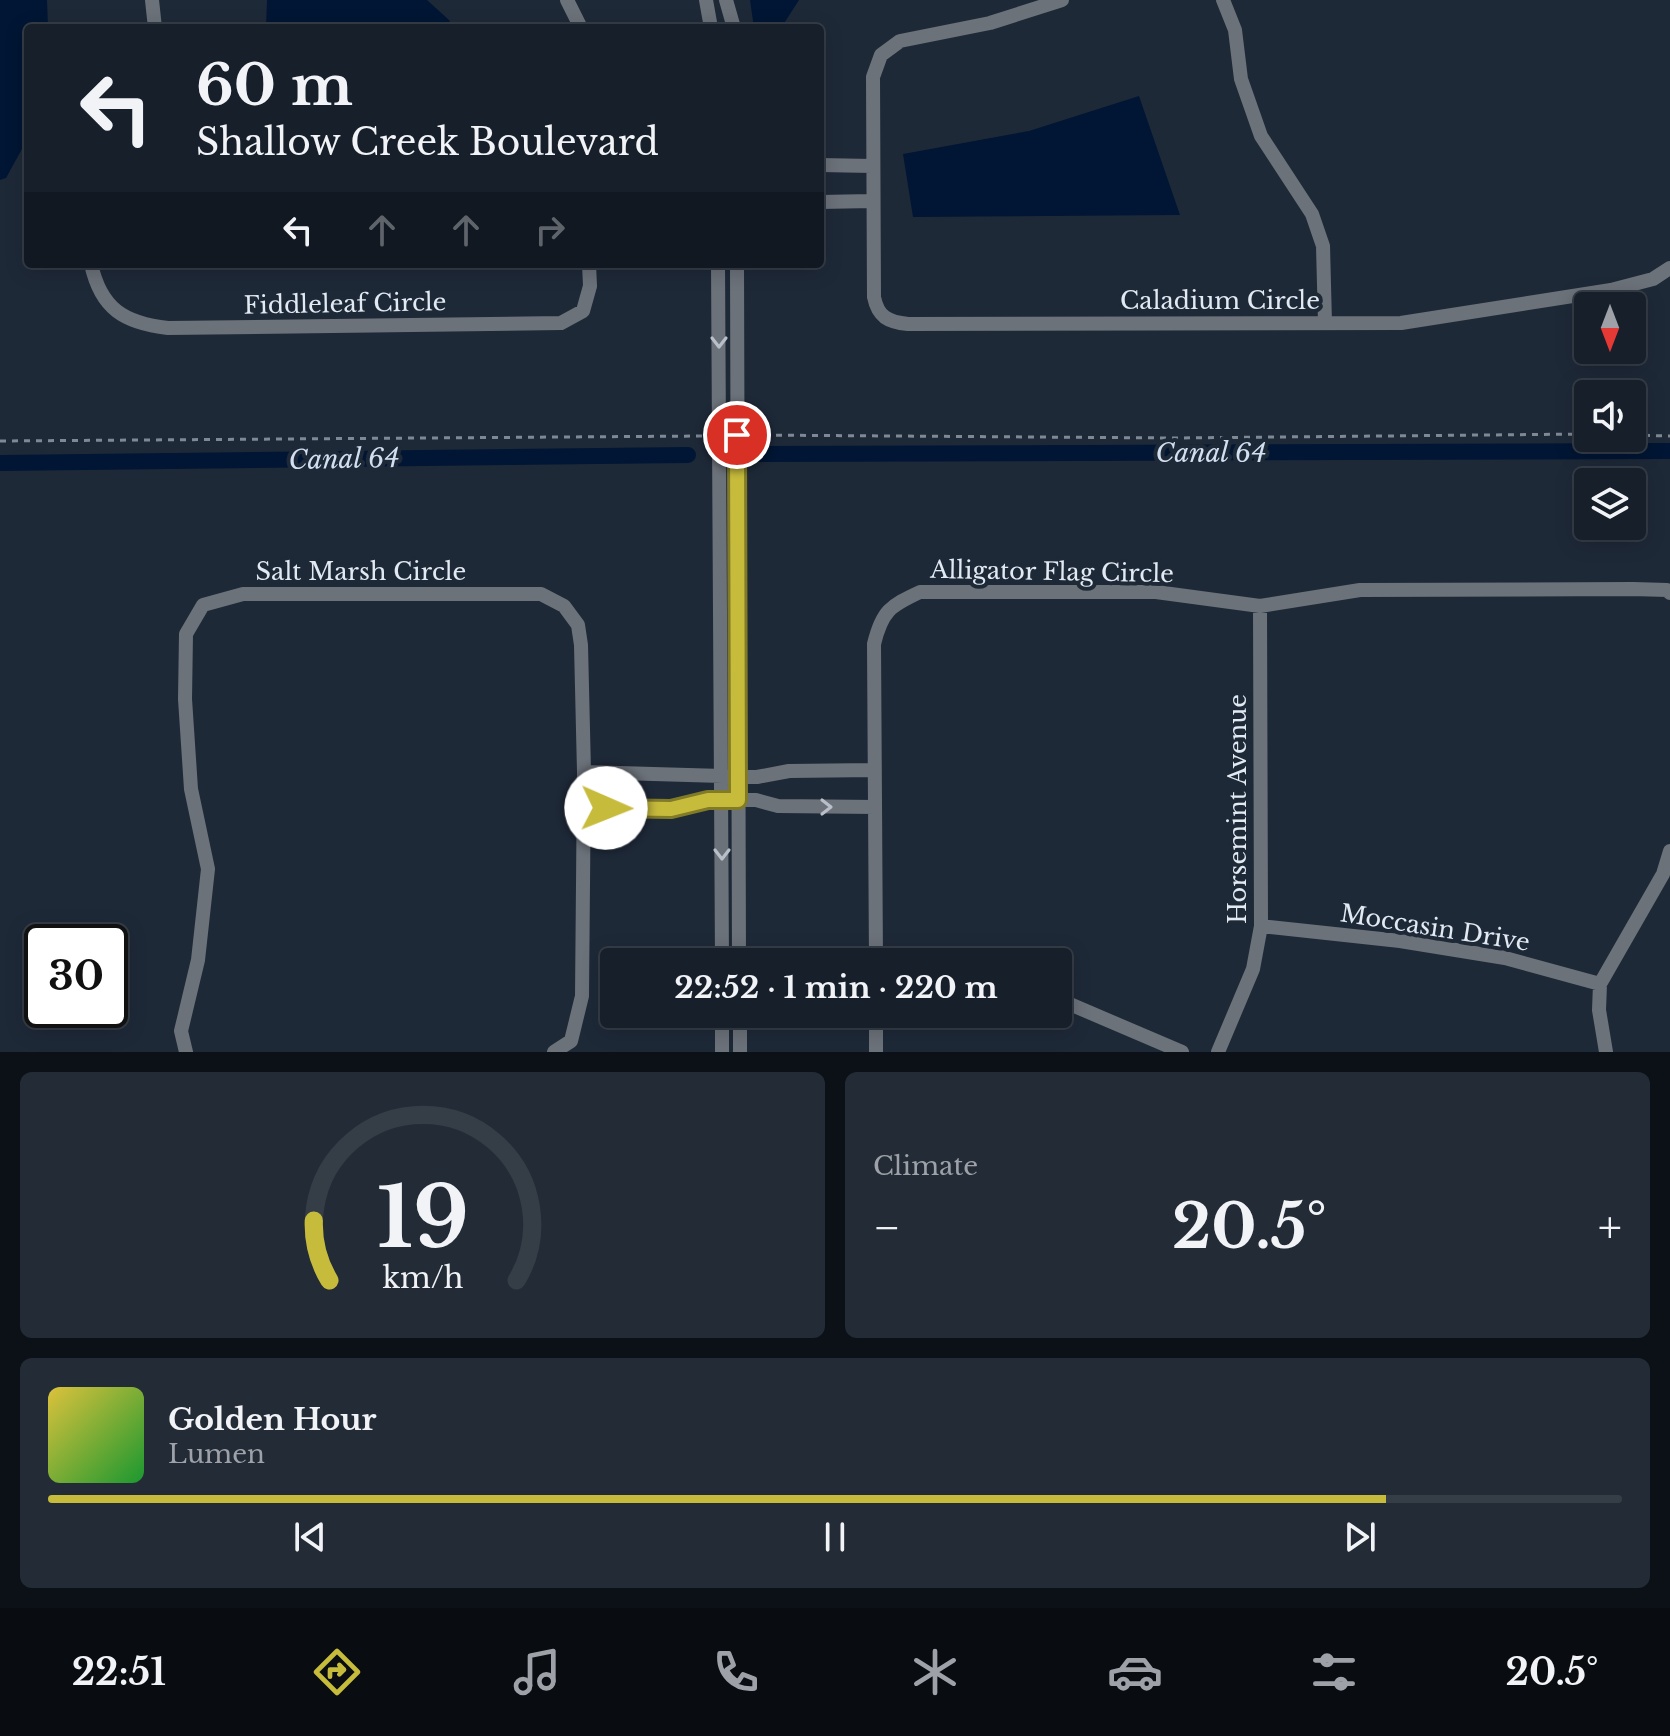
<!DOCTYPE html>
<html lang="en">
<head>
<meta charset="utf-8">
<style>
	:root { --surface:#161f2a; --page:#232c36; --text:#f1f3f6; --muted:#9ea2a8; --line:#353d47; --accent:#c7bb3c }
	body { margin:0; font-family:"Libre Baskerville",serif; background:var(--page); color:var(--text); height:100vh; display:flex; flex-direction:column; font-size:30px; white-space:nowrap }
	* { box-sizing:border-box; margin:0 }
	p { font-size:26px; color:var(--muted) }
	.icon { flex:none; width:44px; height:44px; fill:none; stroke:currentColor; stroke-width:2; stroke-linecap:round; stroke-linejoin:round }
	.map { position:relative; height:1052px; overflow:hidden }
	.sheet { display:flex; flex-direction:column; gap:20px; padding:20px; background:#0c1117; flex:1 }
	.sheet>* { flex:none }
	.banner { position:absolute; left:24px; top:24px; width:800px; height:244px; border-radius:8px; box-shadow:0 4px 20px #0003,0 0 0 2px var(--line); background:#161f2a; color:var(--text); overflow:hidden }
	.needle { width:52px; rotate:180deg }
	.buttons { position:absolute; left:1574px; top:292px; display:grid; gap:16px }
	.buttons a { display:grid; place-items:center; width:72px; height:72px; border-radius:8px; background:var(--surface); box-shadow:0 4px 20px #0003,0 0 0 2px var(--line); font-size:40px }
	.speed { position:absolute; left:24px; top:924px; display:flex; gap:16px; font-size:40px; font-weight:700; text-align:center }
	.speed>* { display:grid; place-content:center; width:104px; height:104px; border-radius:50%; background:var(--surface); box-shadow:0 4px 20px #0003,0 0 0 2px var(--line); line-height:1 }
	.speed .limit { border:4px solid #111; border-radius:12px; background:#fff; color:#111 }
	.pin { position:absolute; display:grid; place-items:center; width:68px; height:68px; color:#fff; margin:-34px; border:4px solid #fff; border-radius:50%; box-shadow:0 2px 8px #0007 }
	.me { position:absolute; width:88px; margin:-44px; rotate:91deg; stroke-linejoin:round; filter:drop-shadow(0 0 6px #0008) }
	.turn { display:flex; align-items:center; gap:28px; height:168px; padding:0 40px; font-size:36px }
	.turn .icon { width:104px; height:104px; stroke-width:2.5 }
	.turn b { display:block; font-size:56px; line-height:68px }
	.lanes { display:flex; align-items:center; height:76px; padding:0 40px; background:#0003; justify-content:center; gap:40px; direction:ltr }
	.lanes .off { opacity:.35 }
	.big { font-size:60px; font-weight:700; line-height:1.1 }
	.sheet .widget { flex:1; display:flex; flex-direction:column; justify-content:center; gap:12px; min-width:0; padding:0 28px; border-radius:12px; background:var(--page) }
	.sheet .dial { align-items:center; gap:0 }
	.dial svg { height:208px; overflow:visible; fill:none; stroke:var(--line); stroke-width:7; stroke-linecap:round; text-anchor:middle }
	.dial text { fill:var(--text); stroke:none }
	.song { display:flex; align-items:center; gap:24px }
	.cover { width:96px; height:96px; border-radius:12px; background:linear-gradient(135deg,hsl(50 70% 55%),hsl(130 70% 35%)) }
	.played { height:8px; border-radius:4px; background:linear-gradient(90deg,var(--accent) 85%,var(--line) 85%) }
	.keys { display:flex; justify-content:space-around; direction:ltr }
	.heat { display:flex; justify-content:space-between; align-items:center; font-size:44px; direction:ltr }
	.sheet .tiles { flex:1; display:grid; gap:20px; grid-template-columns:1fr 1fr }
	.widget:last-child { grid-column:span 2 }
	.trip { position:absolute; left:600px; top:948px; width:472px; height:80px; border-radius:8px; background:var(--surface); box-shadow:0 4px 20px #0003,0 0 0 2px var(--line); font-weight:700; line-height:80px; text-align:center }
	.dock { display:flex; height:128px; justify-content:space-around; align-items:center; background:#090c11; color:var(--muted) }
	.dock .icon { width:56px; height:56px }
	.dock .selected { color:var(--accent) }
	.dock b { font-size:36px; color:var(--text) }
	.map>svg:first-child { display:block }
	.water { fill:#001634 }
	.lines { fill:none; stroke-linecap:round; stroke-linejoin:round }
	.canal { stroke:#001634; stroke-width:16 }
	.path { stroke:#7f8995; stroke-width:3; stroke-dasharray:6 6; stroke-linecap:butt }
	.street { stroke:#6c727a; stroke-width:14 }
	.oneway { stroke:#b8bfc9 }
	.route-casing { stroke:#817a27; stroke-width:20 }
	.route { stroke:#c7bb3c; stroke-width:14 }
	.labels { text-anchor:middle; stroke-width:8; stroke-linejoin:round; paint-order:stroke }
	.street-label { font-size:24px; fill:#e1e9f3; stroke:#1e2938 }
	.water-label { font-size:26px; font-style:italic; fill:#d1dff0; stroke:#1e2938 }
</style>
</head>
<body>
<div class="map">
<svg width="1670" height="1052" viewBox="0 0 1670 1052">
	<rect width="100%" height="100%" fill="#1e2938"/>
	<path class="water" d="M0,0H47L48,28H28V138L6,178L0,180Z
		M267,0H427L449,20L452,28H266Z
		M750,0H799L781,28H754Z
		M1139,96L1180,215L913,217L903,154L1029,131Z"/>
	<g class="lines">
		<path class="canal" d="M753,454L1670,451
			M0,463L688,455"/>
		<path class="path" d="M752,435L1175,438L1588,434
			M1632,435L1670,436
			M0,441L704,436"/>
		<path class="street" d="M152,0L155,28
			M567,0L581,28
			M706,0L711,28
			M726,0L734,28
			M1062,0L990,23L900,41L881,55L873,77L874,297C878,317 888,322 908,324L1401,323L1611,290L1653,279L1670,268
			M1223,0L1235,30L1241,79L1261,136L1312,214L1323,246L1325,323
			M820,165L872,166
			M820,202L872,201
			M91,264C101,309 124,323 168,328L561,323L583,311L590,286L589,264
			M718,264L722,962
			M737,264L739,962
			M584,772L757,777L789,771L874,770
			M584,808L671,809L708,800H756L778,806L875,807
			M1261,926L1400,941L1505,958L1600,984
			M876,962L874,644C882,611 890,606 920,592H1156L1260,606L1360,590L1633,589L1667,590L1670,593
			M1058,999L1182,1052
			M740,1014V1052
			M876,1014V1052
			M186,1052L181,1031L198,960L208,869L191,789L185,699L186,634L203,605L243,594H541L564,606L578,625L581,645L584,772L582,996L571,1041L554,1052
			M722,1052V1014
			M1218,1052L1253,969L1261,926L1260,606
			M1606,1052L1599,1010L1600,984L1663,874L1670,851"/>
	</g>
	<defs><path id="oneway-chevron" d="M-2-3.5L2.5 0L-2 3.5" fill="none" stroke-width="1.6" stroke-linecap="round" stroke-linejoin="round" transform="scale(2)"/></defs>
	<g class="oneway">
		<use href="#oneway-chevron" transform="translate(719 342) rotate(90)"/>
		<use href="#oneway-chevron" transform="translate(826 807)"/>
		<use href="#oneway-chevron" transform="translate(722 854) rotate(90)"/>
	</g>
	<g class="lines">
		<g class="route-casing">
			<path id="route" d="M606,808L671,809L708,800H738L737,435"/>
		</g>
		<use href="#route" class="route"/>
	</g>
	<g class="labels">
		<g class="street-label">
			<text x="1220" y="309">Caladium Circle</text>
			<text transform="translate(345 304) rotate(-1)" y="8">Fiddleleaf Circle</text>
			<text x="361" y="580">Salt Marsh Circle</text>
			<text transform="translate(1052 572) rotate(1)" y="8">Alligator Flag Circle</text>
			<text transform="translate(1238 809) rotate(-90)" y="8">Horsemint Avenue</text>
			<text transform="translate(1435 928) rotate(9)" y="8">Moccasin Drive</text>
		</g>
		<g class="water-label">
			<text x="1211" y="462">Canal 64</text>
			<text transform="translate(344 459) rotate(-1)" y="9">Canal 64</text>
		</g>
	</g>
</svg>
<div class="buttons">
<a><svg class="needle" viewBox="-14 -14 28 28"><path d="M0-13l5 13h-10z" fill="#e53935"/><path d="M0 13l5-13h-10z" fill="#9ea2a8"/></svg></a>
<a><svg class="icon" aria-label="sound" viewBox="0 0 24 24"><path d="M4 9h4l5-4v14l-5-4H4zM17 9q2 3 0 6"/></svg></a>
<a><svg class="icon" aria-label="layers" viewBox="0 0 24 24"><path d="M12 4l9 5-9 5-9-5zM3 14l9 5 9-5"/></svg></a>
</div>
<div class="speed"><div class="limit">30</div></div>
<div class="pin" style="left:737px;top:435px;background:#d93025"><svg class="icon" aria-label="arrive" viewBox="0 0 24 24"><path d="M6 21V4h12l-3 4 3 4H6"/></svg></div>
<svg class="me" style="left:606px;top:808px" viewBox="-20 -20 40 40"><circle r="19" fill="#fff"/><path d="M0-13L10 11 0 6-10 11z" fill="#c7bb3c"/></svg>
<div class="trip">22:52 · 1 min · 220 m</div>
<div class="banner">
<div class="turn"><svg class="icon" aria-label="left" viewBox="0 0 24 24"><path d="M17 20v-9H6M10 6l-5 5 5 5"/></svg><div><b>60 m</b>Shallow Creek Boulevard</div></div>
<div class="lanes"><svg class="icon" aria-label="left" viewBox="0 0 24 24"><path d="M17 20v-9H6M10 6l-5 5 5 5"/></svg><svg class="icon off" aria-label="ahead" viewBox="0 0 24 24"><path d="M12 20V5M6 11l6-6 6 6"/></svg><svg class="icon off" aria-label="ahead" viewBox="0 0 24 24"><path d="M12 20V5M6 11l6-6 6 6"/></svg><svg class="icon off" aria-label="right" viewBox="0 0 24 24"><path d="M7 20v-9h11M14 6l5 5-5 5"/></svg></div>
</div>
</div>
<section class="sheet">
<div class="tiles">
<div class="widget dial"><svg viewBox="0 0 100 80">
<path d="M14 69A42 42 0 1 1 86 69"/>
<path d="M14 69A42 42 0 0 1 8 46" stroke="#c7bb3c"/>
<text x="50" y="56" font-size="32" font-weight="700">19</text>
<text x="50" y="72" font-size="11">km/h</text>
</svg></div>
<div class="widget"><p>Climate</p>
<div class="heat"><a>−</a><b class="big">20.5°</b><a>+</a></div>
</div>
<div class="widget">
<div class="song"><i class="cover"></i><div><b>Golden Hour</b><p>Lumen</p></div></div>
<div class="played"></div>
<div class="keys"><svg class="icon" aria-label="previous" viewBox="0 0 24 24"><path d="M18 5L8 12l10 7zM5 5v14"/></svg><svg class="icon" aria-label="pause" viewBox="0 0 24 24"><path d="M8 5v14M16 5v14"/></svg><svg class="icon" aria-label="next" viewBox="0 0 24 24"><path d="M6 5l10 7-10 7zM19 5v14"/></svg></div>
</div>
</div>
</section>
<nav class="dock">
<b>22:51</b>
<svg class="icon selected" aria-label="directions" viewBox="0 0 24 24"><path d="M12 3l9 9-9 9-9-9zM9 14v-3h6M13 9l2 2-2 2"/></svg>
<svg class="icon" aria-label="music" viewBox="0 0 24 24"><path d="M9 18V5l10-2v13"/><circle cx="6" cy="18" r="3"/><circle cx="16" cy="16" r="3"/></svg>
<svg class="icon" aria-label="phone" viewBox="0 0 24 24"><path d="M5 4h4l2 5-3 2q2 4 5 5l2-3 5 2v4C11 20 4 13 5 4z"/></svg>
<svg class="icon" aria-label="climate" viewBox="0 0 24 24"><path d="M12 3v18M4 7l16 10M4 17L20 7"/></svg>
<svg class="icon" aria-label="car" viewBox="0 0 24 24"><path d="M5 17H2v-5l4-1 3-4h7l3 4 3 1v5h-3M9 17h6M6 11h13"/><circle cx="7" cy="17" r="2"/><circle cx="17" cy="17" r="2"/></svg>
<svg class="icon" aria-label="filters" viewBox="0 0 24 24"><path d="M4 7h16M4 17h16"/><circle cx="9" cy="7" r="2"/><circle cx="15" cy="17" r="2"/></svg>
<b>20.5°</b>
</nav>
</body>
</html>
